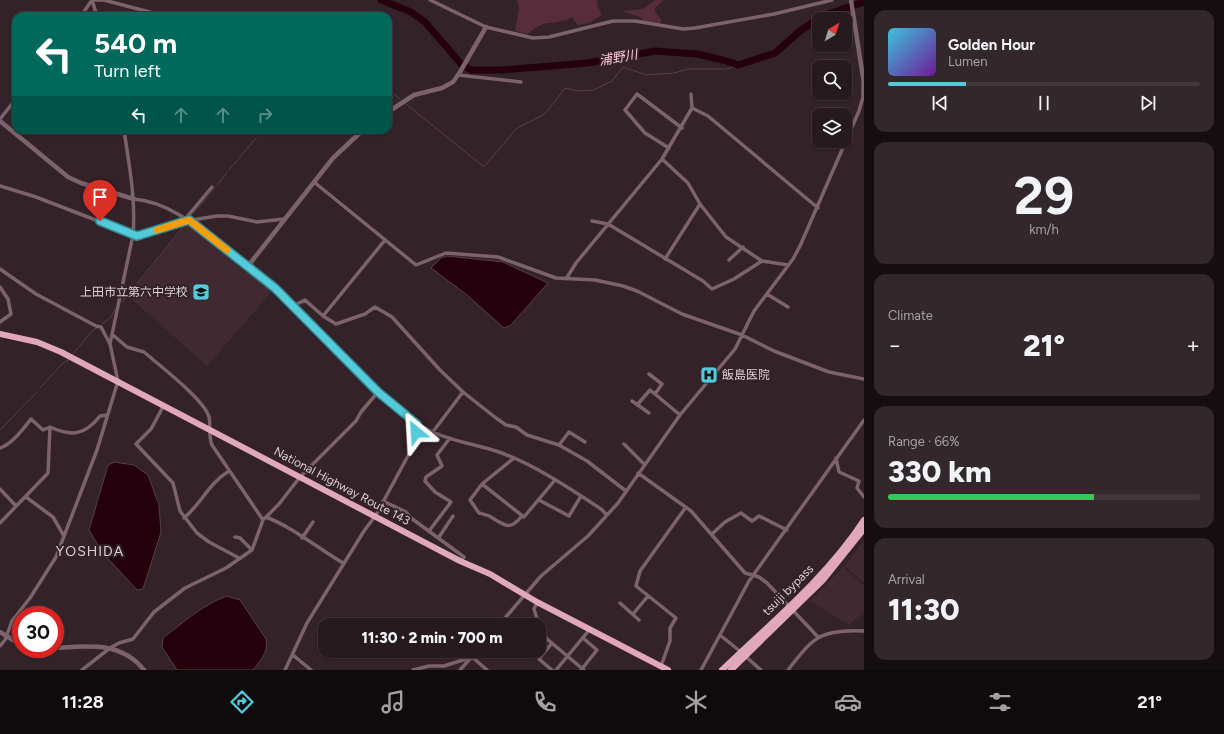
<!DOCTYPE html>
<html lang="en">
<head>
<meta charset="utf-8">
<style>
	:root { --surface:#261a1e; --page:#32272b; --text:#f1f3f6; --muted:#a4a1a4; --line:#42383c; --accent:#53cbdb }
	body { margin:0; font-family:Figtree,"Noto Sans JP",sans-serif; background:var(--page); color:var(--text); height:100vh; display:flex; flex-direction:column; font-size:15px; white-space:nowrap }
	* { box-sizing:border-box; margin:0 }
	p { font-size:13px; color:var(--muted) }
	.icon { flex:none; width:22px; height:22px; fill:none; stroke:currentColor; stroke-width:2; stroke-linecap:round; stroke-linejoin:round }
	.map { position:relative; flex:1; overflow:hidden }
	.panel { display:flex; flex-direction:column; gap:10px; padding:10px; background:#150e10; width:360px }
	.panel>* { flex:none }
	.hud { position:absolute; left:12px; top:12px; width:380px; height:122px; border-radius:12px; box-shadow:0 1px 3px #0004,0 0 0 1px var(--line); background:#00695c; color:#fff; overflow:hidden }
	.needle { width:26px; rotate:38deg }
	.controls { position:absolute; left:812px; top:12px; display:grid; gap:8px }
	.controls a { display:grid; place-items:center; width:40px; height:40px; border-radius:8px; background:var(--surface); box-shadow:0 1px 3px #0004,0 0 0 1px var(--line); font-size:20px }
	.speed { position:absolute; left:12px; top:606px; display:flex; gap:8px; font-size:20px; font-weight:700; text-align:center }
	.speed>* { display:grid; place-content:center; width:52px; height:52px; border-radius:50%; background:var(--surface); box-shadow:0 1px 3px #0004,0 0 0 1px var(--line); line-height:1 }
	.speed .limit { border:6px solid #d22; background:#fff; color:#111 }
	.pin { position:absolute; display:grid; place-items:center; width:34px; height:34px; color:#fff; margin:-41px -17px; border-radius:50% 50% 50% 0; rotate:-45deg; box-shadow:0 0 4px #0007 }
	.pin .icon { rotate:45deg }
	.me { position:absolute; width:44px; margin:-22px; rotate:333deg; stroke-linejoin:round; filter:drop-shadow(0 0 3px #0008) }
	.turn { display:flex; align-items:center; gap:14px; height:84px; padding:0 16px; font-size:18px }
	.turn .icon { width:52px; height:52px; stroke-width:2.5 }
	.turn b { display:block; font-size:28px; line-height:34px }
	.lanes { display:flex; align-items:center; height:38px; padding:0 16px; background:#0003; justify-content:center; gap:20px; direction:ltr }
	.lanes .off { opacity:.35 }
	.big { font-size:30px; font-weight:800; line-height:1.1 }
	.panel .widget { flex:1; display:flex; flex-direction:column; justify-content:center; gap:6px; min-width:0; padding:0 14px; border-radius:12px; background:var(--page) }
	.panel .dial { align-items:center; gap:0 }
	.dial b { font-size:52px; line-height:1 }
	.song { display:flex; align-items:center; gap:12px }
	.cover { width:48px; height:48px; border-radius:6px; background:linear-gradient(135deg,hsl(190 70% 55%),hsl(280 70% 35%)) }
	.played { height:4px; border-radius:2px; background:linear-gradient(90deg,var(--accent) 25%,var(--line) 25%) }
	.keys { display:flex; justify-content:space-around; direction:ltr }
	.heat { display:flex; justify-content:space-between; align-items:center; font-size:22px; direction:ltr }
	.charge { height:6px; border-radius:3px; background:linear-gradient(90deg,#34c759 66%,var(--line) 0) }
	.trip { position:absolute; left:318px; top:618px; width:228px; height:40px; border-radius:12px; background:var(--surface); box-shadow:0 1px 3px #0004,0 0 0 1px var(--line); font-weight:800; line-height:40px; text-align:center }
	.tab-bar { display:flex; height:64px; justify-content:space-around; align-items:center; background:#0f0a0c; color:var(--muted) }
	.tab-bar .icon { width:28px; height:28px }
	.tab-bar .selected { color:var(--accent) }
	.tab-bar b { font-size:18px; color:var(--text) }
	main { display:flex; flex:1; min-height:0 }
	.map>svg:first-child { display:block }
	.built { fill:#412931 }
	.green { fill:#572d3c }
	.water { fill:#24000d; stroke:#5b3e49 }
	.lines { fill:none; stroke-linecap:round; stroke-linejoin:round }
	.stream { stroke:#5b3e49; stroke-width:1 }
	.river { stroke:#24000d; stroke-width:7 }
	.minor { stroke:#7c626a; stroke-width:3.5 }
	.tertiary { stroke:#7c626a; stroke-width:4.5 }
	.trunk { stroke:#e1a8ba; stroke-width:6 }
	.route-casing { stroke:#36848e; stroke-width:10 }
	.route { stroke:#53cbdb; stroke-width:7 }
	.slow { stroke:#f59e0b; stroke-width:7 }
	.labels { text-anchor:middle; stroke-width:4; stroke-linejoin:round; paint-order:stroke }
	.poi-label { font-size:12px; fill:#dcd0d4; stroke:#332228; text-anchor:end }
	.street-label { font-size:12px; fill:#dcd0d4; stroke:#332228 }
	.water-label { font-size:13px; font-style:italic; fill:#fcc6d7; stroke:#332228 }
	.quarter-label { font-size:14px; letter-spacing:1px; fill:#dcd0d4; stroke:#332228 }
</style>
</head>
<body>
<main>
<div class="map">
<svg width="864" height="670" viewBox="0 0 864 670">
	<rect width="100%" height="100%" fill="#332228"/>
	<path class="built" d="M186,225L194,227L274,289L207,366L128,296Z
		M864,540V583L845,566Z
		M843,567L864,586V612L849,625L810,601Z"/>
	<path class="green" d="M517,0H597L598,8L602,15L589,23L578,25L572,17C553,28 547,16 528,34L515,31L519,9Z
		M655,0H664L654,9L661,20V23L644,21L640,17L622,11L643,9Z"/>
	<path class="water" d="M447,256L503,262L548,283L510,326L504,328L467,295L431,268L441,258Z
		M114,462L134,465L148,475L159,505L161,532L143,589L137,590L102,552L89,530L108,465Z
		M227,596L240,600L266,639C269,652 260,661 253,670H177L162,647L163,638C184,622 202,605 227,596Z"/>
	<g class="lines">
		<path class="stream" d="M388,89L400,99
			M406,104L484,167L517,128L545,114L565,88L577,91L593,90L612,81L623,67L646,75L674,73L688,69H727L738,65
			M260,133L262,130
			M229,170L256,138
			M217,185L227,173
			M189,218L215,188
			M122,302L184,226
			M102,324L111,317L115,309
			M73,354L91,332L98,327
			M40,388L63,363L69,360
			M0,430L36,393"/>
		<path class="river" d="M381,0L411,12L425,22L462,65L471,70H502L588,63L655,51L697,54L723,60L738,65L775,53L800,31L822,16L864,2"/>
		<path class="minor" d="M92,0H104L157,14
			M92,0L97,16
			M430,0L486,27L533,38L549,37L613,21H635L683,29L695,28L774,14L832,0
			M81,16L92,0
			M458,75L521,82
			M692,108L708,116L818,208
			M819,110V115
			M0,119L16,99
			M840,141L845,145
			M669,148L645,133L625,110L637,94L682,128
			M662,159L688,183L700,204L726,237L762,261L788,265
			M314,182L416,265L446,253L498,257L556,278L595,280L623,286L637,291L682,314L742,335L774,351L829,372L864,379
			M0,186L36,197L137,236L192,220L217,216H228L257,222L284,219
			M134,199C167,202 193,223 218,243C237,258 257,272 275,288C324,332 364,384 417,423C440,440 472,443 499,452C535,465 569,488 601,509L607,515
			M186,218L212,187
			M592,221L608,224L703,281L712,289L734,279L762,261
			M665,259L700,204
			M729,260L743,247
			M0,269L36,294L96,326L101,327L110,344
			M566,279L576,263L662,159L692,108L691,94
			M0,287L8,299L11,314L0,322
			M767,294L788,307
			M293,306L305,300L323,316L336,324L365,314L375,307L392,317L440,370L463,392L496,418L506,425L516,427L527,435L559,445L587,461L626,491
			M323,316L385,240
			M113,335L127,347L144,352L150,357C164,369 205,401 209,417C211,426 208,436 212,445L263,520
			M649,374L662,384L655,394L680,415
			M632,401L649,413
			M164,405L151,429L136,444L173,483L180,511L197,533L209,542L239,558
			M637,405L650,390L655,394
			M432,433L463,392
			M624,444L645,465
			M559,445L569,432L585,442
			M0,448C12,444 23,429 31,419L43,430L50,427C72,437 85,435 100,416L107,415
			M514,458L482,484L470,500L479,513C483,514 488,515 491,517C504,525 510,531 521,517
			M836,458L839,472L859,481L857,488L864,497
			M638,473L691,511L745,573L759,577L767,583L818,637
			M482,484L524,517L555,480
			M0,489L16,506
			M26,497L53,517L64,536
			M539,500L569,516L581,496
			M383,501L406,512L411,518L464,557L460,561
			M266,517C292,527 318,548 343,563
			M184,518C201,504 209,483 229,471
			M0,523L48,473L50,427
			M429,531L451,502L435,492L425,481L426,477L442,466L437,455L450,438
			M712,534L725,522L741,513L752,521L759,516L787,530
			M235,537L240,538L252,550
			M439,537L453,516
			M302,538L313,522
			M537,602L534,609L539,625
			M620,603L639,620
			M633,614L648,596
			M499,625L541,576L588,536L618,503L680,415L735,349L754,311L793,259L800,246L859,111L863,97V84
			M539,625L547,639L584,670
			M720,635L741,652
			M0,646L5,640L12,621L30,598L56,557L97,450L118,381L110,344L133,235C136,199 129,165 124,130
			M293,655L311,670
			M745,656L761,670
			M661,666L670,641V628L676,618L636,586L640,571L686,507
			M82,670L110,648L119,643L133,639L154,612L185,588L226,568L252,550L263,520L279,504L300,477L356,421L361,412L378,392
			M285,670L307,623L364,531L376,515L416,441L417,424
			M413,670L429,666H444L472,657L487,670
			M460,670L477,651
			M552,670L539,659L552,643
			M556,670L590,629
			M581,670L597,650L583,638
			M701,670L749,581L864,420
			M788,670C797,659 806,645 818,638C829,631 852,630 864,631"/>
		<path class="tertiary" d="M851,0L864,84
			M388,112L414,95L442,88L453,82L460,72L486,27
			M0,121L68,177L81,183L134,199
			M248,266L333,158L363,130
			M0,632L21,645
			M55,648C88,646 121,641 144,670"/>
		<path class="trunk" d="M0,334L37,342L61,352L460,561L490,574L537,602L668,670
			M722,670C771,623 827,577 864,520
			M731,670L823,580L864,529"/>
	</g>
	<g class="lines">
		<g class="route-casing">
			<path id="route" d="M100,221L137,236L189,220L275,288L378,392L417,424L416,432"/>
		</g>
		<use href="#route" class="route"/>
		<path class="slow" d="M157,230L189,220L227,250"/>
	</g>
	<defs>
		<g id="school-square" transform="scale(0.9)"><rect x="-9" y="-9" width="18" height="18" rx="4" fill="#53cbdb" stroke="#332228"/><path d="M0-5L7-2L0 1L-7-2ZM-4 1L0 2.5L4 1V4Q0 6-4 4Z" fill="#111"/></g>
		<g id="hospital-square" transform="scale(0.9)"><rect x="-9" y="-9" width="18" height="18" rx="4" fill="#53cbdb" stroke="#332228"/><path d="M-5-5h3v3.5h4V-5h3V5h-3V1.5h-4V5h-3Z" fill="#111"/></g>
	</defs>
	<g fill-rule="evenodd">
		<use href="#school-square" x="201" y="292"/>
		<use href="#hospital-square" x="709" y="375"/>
	</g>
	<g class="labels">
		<g class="poi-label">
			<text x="188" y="296">上田市立第六中学校</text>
			<text x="722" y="379" text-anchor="start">飯島医院</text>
		</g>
		<g class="street-label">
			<text transform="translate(342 486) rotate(28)" y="4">National Highway Route 143</text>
			<text transform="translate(788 590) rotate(-45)" y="4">tsuiji bypass</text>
		</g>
		<g class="water-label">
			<text transform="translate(618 57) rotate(-10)" y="5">浦野川</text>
		</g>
		<g class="quarter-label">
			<text x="90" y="556">YOSHIDA</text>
		</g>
	</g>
</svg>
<div class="controls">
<a><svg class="needle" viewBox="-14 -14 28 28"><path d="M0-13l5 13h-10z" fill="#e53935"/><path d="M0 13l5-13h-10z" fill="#a4a1a4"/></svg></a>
<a><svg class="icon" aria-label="search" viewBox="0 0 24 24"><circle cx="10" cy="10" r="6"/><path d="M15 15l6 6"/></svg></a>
<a><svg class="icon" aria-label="layers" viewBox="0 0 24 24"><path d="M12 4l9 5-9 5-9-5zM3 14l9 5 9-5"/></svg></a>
</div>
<div class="speed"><div class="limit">30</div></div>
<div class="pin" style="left:100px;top:221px;background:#d93025"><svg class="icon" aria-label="arrive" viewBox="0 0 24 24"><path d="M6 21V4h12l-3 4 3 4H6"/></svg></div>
<svg class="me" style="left:416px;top:432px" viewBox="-20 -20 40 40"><path d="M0-17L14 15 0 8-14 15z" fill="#53cbdb" stroke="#fff" stroke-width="4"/></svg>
<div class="trip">11:30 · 2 min · 700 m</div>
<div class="hud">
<div class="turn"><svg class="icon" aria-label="left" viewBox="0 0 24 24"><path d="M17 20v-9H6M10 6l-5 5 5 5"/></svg><div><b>540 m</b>Turn left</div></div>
<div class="lanes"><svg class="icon" aria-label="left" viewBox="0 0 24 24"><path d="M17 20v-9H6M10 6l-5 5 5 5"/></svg><svg class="icon off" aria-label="ahead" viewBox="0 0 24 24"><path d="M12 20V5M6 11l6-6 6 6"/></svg><svg class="icon off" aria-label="ahead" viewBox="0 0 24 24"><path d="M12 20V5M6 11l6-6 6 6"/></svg><svg class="icon off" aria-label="right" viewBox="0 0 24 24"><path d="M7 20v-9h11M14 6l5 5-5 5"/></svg></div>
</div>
</div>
<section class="panel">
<div class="widget">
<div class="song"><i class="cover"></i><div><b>Golden Hour</b><p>Lumen</p></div></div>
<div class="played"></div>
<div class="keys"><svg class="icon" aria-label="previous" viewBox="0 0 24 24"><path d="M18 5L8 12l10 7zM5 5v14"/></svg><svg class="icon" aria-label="pause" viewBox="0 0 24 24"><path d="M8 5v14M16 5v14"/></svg><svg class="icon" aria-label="next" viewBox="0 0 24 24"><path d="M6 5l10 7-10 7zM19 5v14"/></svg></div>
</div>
<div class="widget dial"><b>29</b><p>km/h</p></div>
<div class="widget"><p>Climate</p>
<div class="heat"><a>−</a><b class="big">21°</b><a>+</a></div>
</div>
<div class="widget"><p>Range · 66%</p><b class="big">330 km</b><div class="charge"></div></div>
<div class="widget"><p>Arrival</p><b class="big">11:30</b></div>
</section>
</main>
<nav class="tab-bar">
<b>11:28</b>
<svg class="icon selected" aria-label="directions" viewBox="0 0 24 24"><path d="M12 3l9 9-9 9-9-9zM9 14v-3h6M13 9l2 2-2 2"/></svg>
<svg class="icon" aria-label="music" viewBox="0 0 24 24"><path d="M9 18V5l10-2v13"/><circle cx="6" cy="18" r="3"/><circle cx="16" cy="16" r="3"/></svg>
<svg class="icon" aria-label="phone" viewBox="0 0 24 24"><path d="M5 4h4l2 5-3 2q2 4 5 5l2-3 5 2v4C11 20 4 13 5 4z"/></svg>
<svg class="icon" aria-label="climate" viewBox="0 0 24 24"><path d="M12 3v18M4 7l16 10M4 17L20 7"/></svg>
<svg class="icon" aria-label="car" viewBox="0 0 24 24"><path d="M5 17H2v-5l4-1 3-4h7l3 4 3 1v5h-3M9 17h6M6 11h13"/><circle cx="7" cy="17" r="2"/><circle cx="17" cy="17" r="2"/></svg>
<svg class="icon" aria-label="filters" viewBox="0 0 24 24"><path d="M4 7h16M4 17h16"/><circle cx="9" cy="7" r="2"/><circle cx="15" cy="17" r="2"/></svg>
<b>21°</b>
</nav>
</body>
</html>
